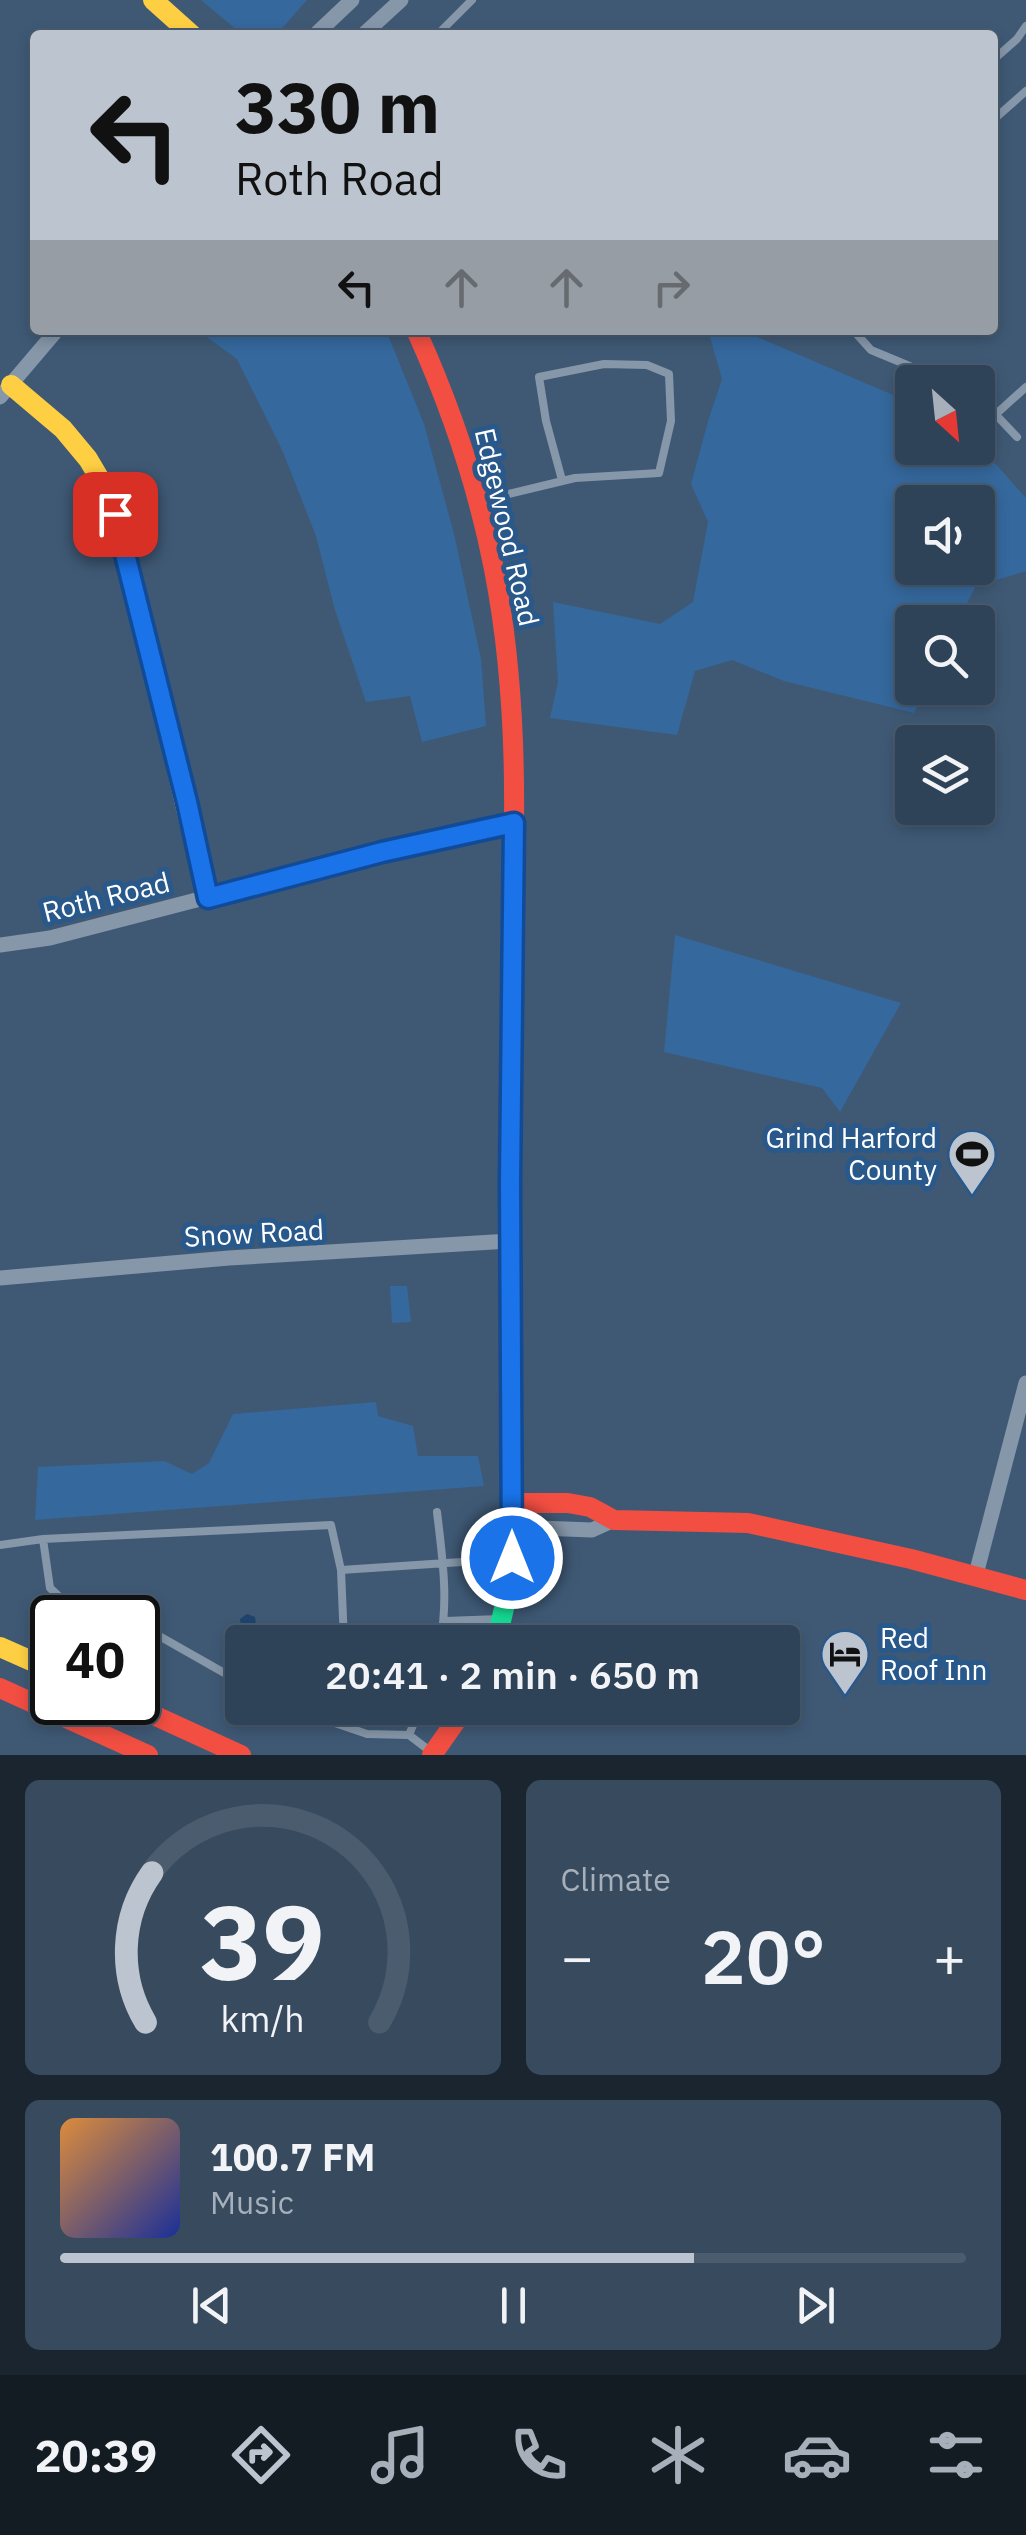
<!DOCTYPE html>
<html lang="en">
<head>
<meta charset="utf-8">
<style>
	:root { --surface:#2f4358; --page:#374a5e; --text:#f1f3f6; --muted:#a7b0ba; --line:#4a5c6e; --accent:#bcc5cf }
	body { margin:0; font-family:"IBM Plex Sans",sans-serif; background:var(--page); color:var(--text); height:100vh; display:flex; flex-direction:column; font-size:38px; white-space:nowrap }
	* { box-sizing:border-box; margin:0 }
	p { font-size:32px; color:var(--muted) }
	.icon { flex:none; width:55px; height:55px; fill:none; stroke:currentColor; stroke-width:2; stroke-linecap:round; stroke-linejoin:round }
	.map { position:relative; height:1755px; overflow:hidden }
	.side { display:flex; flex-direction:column; gap:25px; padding:25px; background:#1a2530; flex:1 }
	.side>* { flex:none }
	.banner { position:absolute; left:30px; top:30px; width:968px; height:305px; border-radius:10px; box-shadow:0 5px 15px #0003,0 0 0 2px var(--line); background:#bcc5cf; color:#111; overflow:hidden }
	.needle { width:65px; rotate:153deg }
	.controls { position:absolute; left:895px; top:365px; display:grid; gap:20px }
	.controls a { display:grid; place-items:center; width:100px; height:100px; border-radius:10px; background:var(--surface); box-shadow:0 5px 15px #0003,0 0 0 2px var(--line); font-size:50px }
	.speed { position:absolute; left:30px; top:1595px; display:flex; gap:20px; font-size:50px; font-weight:700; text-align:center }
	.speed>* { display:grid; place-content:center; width:130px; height:130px; border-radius:50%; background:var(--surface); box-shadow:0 5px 15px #0003,0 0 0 2px var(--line); line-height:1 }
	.speed .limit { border:5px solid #111; border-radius:15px; background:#fff; color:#111 }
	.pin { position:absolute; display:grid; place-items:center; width:85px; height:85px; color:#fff; margin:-42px; border-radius:20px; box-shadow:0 5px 15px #0006 }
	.me { position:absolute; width:110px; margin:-55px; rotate:0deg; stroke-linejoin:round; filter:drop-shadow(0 0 8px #0008) }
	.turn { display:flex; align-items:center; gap:35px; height:210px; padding:0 40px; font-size:45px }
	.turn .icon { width:130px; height:130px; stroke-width:2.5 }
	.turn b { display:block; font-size:70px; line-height:85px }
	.lanes { display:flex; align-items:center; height:95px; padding:0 40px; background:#0003; justify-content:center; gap:50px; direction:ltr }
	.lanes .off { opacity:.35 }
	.big { font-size:75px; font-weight:600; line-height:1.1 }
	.side .tile { flex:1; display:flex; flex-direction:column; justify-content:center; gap:15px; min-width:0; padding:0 35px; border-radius:15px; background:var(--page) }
	.side .dial { align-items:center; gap:0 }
	.dial svg { height:260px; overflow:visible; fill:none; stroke:var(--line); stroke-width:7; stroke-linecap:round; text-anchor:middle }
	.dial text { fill:var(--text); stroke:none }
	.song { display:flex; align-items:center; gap:30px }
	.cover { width:120px; height:120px; border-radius:15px; background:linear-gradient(135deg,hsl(30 70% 55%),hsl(230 70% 35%)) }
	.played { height:10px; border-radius:5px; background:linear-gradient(90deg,var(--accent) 70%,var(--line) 70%) }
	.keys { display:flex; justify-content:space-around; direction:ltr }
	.heat { display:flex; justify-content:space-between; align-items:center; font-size:55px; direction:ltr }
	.side .tiles { flex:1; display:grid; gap:25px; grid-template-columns:1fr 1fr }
	.tile:last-child { grid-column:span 2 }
	.trip { position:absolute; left:225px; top:1625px; width:575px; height:100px; border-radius:10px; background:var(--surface); box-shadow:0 5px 15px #0003,0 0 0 2px var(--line); font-weight:600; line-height:100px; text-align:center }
	.tab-bar { display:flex; height:160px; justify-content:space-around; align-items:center; background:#131b23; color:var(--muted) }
	.tab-bar .icon { width:70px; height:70px }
	.tab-bar .on { color:var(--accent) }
	.tab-bar b { font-size:45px; color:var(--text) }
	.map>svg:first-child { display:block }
	.green { fill:#35689d; fill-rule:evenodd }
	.water { fill:#20446d }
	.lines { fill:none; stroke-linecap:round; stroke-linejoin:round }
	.lane { stroke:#8697a9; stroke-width:8 }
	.street { stroke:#8697a9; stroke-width:15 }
	.fast { stroke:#16e098; stroke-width:20 }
	.slow { stroke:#ffcf43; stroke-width:20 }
	.jam { stroke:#f24e42; stroke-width:20 }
	.route-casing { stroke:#114b97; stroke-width:25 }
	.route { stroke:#1a73e8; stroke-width:18 }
	.labels { text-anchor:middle; stroke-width:10; stroke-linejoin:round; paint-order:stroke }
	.street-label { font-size:28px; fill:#fff; stroke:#29588b }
	.poi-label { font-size:28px; fill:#fff; stroke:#29588b; text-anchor:end }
</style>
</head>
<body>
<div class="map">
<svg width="1026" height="1755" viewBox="0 0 1026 1755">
	<rect width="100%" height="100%" fill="#3f5975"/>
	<path class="green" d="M201,0H307L276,35H243Z
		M197,330H386L424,424L454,534L481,659L486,726L422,742L410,696L366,702L335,610L316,536L283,452L237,359Z
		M708,330H741L912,403V448H978V444L1026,498V571L976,586L957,622H912V688H926L914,713L784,681L732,660L695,671L677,735L550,718L558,682L553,602L660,624L693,602L708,522L691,484L709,418L722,379ZM978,502V568H912V502Z
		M675,935L901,1003L840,1112L822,1088L664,1052Z
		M390,1286H407L411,1322L392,1323Z
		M376,1402L378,1416L413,1426L418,1456H478L484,1486L35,1520L38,1467L164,1461L192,1474L209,1463L233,1414Z"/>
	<path class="water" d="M247,1614L255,1617C258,1636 251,1639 239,1645L234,1637L241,1627L240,1619Z"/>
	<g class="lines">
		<path class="lane" d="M437,35L472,0
			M992,61L1017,39L1026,26
			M992,121L1026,91
			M853,330L871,350L948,382
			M978,396L1017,437
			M995,415L1026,387
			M483,500L575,478L659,473L671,421L669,374L647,365L604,364L539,377L546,421L562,480
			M437,1512C442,1555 449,1600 440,1642
			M43,1539L50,1588L62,1599L126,1618
			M0,1545L43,1539L331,1525L341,1570L344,1642
			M341,1570L507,1559
			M445,1621L500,1619
			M138,1624L242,1683
			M291,1708L367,1734L409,1735L430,1751
			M347,1708L348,1727
			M409,1735L420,1708"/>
		<path class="street" d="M315,35L352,0
			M363,35L401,0
			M0,397L57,330
			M0,945L50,938L381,852L514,823
			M0,1278L229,1258L510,1241
			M512,1527L592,1530L614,1520
			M975,1578L1026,1383"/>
		<path class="fast" d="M496,1642L507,1596L512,1526L510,1282L514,819"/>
		<path class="slow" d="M153,0L192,35
			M11,385L63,429L88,459L107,491L136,595L207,898
			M0,1647L52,1670
			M433,1754V1755"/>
		<path class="jam" d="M416,330C491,496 516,637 514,819
			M512,1503H568L590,1507L614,1520L748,1523L911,1559L1026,1590
			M0,1688L148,1755
			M125,1702L241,1755
			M432,1755L465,1708"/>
	</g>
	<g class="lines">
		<g class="route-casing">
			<path id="route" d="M115,514L187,802L208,898L382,852L514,823L510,1182L512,1558"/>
		</g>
		<use href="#route" class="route"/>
	</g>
	<defs>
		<g id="stadium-pin" transform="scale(2.5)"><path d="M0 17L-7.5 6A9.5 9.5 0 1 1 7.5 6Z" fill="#bcc5cf" stroke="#29588b"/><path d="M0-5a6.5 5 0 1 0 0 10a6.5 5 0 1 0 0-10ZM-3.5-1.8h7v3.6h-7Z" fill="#111"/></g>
		<g id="hotel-pin" transform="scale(2.5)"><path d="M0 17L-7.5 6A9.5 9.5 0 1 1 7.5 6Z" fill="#bcc5cf" stroke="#29588b"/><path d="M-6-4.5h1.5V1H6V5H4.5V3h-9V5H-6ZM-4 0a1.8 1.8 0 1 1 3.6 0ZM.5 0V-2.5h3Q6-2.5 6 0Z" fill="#111"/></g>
	</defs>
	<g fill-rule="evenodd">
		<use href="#stadium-pin" x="972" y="1154"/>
		<use href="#hotel-pin" x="845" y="1654"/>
	</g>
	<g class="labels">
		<g class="street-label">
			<text transform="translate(507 527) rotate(77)" y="10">Edgewood Road</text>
			<text transform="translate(106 897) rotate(-14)" y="10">Roth Road</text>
			<text transform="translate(254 1233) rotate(-3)" y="10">Snow Road</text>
		</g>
		<g class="poi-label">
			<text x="937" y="1148">Grind Harford<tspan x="937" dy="32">County</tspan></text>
			<text x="880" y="1648" text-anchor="start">Red<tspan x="880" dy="32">Roof Inn</tspan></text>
		</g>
	</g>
</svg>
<div class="controls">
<a><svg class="needle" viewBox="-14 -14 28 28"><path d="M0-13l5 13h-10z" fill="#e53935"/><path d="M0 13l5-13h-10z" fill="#a7b0ba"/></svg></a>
<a><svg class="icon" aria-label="sound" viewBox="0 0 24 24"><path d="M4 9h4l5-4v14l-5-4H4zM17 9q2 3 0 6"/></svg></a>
<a><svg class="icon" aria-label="search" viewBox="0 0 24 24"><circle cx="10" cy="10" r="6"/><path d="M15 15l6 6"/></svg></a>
<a><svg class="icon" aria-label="layers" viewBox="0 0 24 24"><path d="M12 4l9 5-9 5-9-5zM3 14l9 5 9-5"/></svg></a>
</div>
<div class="speed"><div class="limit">40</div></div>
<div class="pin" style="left:115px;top:514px;background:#d93025"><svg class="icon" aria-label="arrive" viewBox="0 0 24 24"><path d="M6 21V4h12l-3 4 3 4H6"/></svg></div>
<svg class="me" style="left:512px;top:1558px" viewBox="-20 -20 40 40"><circle r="17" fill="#1a73e8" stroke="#fff" stroke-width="3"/><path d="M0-11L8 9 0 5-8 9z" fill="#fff"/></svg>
<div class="trip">20:41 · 2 min · 650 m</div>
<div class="banner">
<div class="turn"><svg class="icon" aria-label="left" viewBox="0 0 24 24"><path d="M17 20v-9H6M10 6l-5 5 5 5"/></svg><div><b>330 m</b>Roth Road</div></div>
<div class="lanes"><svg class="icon" aria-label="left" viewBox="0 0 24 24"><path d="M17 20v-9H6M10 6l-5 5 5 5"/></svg><svg class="icon off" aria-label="ahead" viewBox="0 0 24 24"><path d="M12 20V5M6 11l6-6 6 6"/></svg><svg class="icon off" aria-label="ahead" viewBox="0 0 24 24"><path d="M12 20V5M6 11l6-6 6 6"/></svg><svg class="icon off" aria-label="right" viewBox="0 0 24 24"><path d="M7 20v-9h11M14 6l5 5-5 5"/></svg></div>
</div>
</div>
<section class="side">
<div class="tiles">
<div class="tile dial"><svg viewBox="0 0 100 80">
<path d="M14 69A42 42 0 1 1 86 69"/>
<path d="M14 69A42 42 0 0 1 16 23" stroke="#bcc5cf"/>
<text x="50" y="56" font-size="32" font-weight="700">39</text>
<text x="50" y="72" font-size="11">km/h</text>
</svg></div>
<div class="tile"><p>Climate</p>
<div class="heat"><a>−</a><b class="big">20°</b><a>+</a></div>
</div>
<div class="tile">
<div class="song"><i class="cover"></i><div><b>100.7 FM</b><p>Music</p></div></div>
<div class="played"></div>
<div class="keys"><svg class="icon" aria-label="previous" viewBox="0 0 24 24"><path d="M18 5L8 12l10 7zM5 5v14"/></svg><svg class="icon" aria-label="pause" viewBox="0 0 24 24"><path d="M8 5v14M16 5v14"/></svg><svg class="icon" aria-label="next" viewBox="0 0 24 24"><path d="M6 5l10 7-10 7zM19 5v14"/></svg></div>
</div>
</div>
</section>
<nav class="tab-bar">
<b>20:39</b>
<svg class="icon on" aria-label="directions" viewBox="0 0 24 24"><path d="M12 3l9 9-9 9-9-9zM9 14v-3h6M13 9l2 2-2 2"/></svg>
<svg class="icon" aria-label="music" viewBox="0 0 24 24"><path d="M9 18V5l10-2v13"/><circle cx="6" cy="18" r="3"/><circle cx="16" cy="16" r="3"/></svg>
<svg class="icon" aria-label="phone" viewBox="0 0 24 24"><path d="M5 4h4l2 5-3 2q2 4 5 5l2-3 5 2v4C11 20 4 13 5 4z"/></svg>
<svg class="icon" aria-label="climate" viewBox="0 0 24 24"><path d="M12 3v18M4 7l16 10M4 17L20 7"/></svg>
<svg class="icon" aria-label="car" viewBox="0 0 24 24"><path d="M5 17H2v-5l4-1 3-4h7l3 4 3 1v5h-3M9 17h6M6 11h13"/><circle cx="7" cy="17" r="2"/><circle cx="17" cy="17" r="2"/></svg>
<svg class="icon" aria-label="filters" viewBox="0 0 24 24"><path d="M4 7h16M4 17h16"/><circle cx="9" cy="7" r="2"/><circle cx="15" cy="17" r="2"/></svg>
</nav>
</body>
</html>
